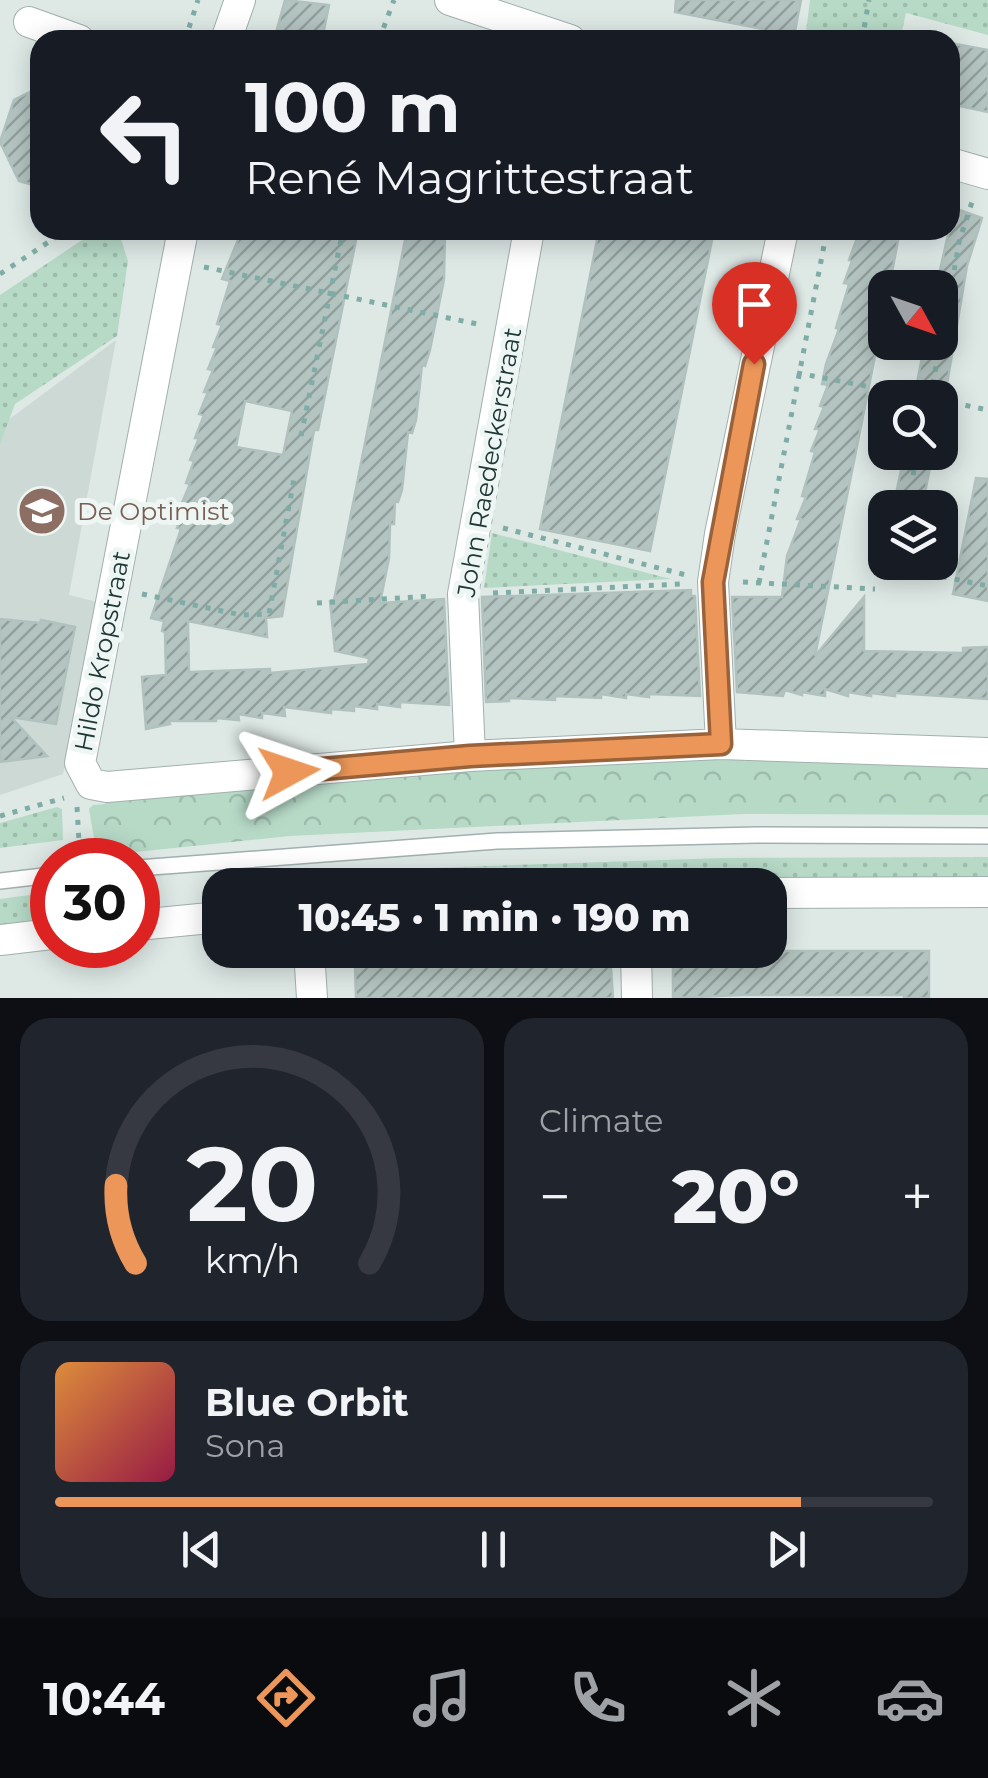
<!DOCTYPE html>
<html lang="en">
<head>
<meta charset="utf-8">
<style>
	:root { --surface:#171b24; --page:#20242c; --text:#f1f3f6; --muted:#9ea1a6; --line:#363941; --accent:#ec9759 }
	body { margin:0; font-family:Montserrat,sans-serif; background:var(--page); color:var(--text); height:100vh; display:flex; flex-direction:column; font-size:38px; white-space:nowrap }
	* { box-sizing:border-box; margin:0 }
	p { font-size:32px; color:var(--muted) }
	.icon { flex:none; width:55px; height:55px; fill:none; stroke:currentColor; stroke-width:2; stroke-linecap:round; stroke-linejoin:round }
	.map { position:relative; height:998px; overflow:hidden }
	.panel { display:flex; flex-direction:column; gap:20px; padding:20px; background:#0d0f14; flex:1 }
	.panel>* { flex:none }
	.guide { position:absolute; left:30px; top:30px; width:930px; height:210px; border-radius:30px; box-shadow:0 5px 25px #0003; background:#171b24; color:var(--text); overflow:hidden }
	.needle { width:65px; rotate:130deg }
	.controls { position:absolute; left:868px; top:270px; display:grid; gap:20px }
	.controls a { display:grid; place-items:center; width:90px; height:90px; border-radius:20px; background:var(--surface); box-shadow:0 5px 25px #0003; font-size:50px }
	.speed { position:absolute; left:30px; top:838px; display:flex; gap:20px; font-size:50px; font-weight:700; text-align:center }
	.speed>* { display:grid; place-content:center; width:130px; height:130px; border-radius:50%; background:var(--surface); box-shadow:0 5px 25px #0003; line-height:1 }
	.speed .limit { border:15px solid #d22; background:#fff; color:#111 }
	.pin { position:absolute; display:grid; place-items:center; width:85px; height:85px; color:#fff; margin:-102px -42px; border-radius:50% 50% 50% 0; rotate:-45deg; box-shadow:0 0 10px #0007 }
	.pin .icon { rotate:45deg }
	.me { position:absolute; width:110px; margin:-55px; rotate:85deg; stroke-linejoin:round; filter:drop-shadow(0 0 8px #0008) }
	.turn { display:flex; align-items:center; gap:35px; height:210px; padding:0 50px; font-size:45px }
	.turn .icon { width:130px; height:130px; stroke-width:2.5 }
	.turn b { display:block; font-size:70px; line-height:85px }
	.big { font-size:75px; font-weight:800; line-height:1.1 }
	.panel .tile { flex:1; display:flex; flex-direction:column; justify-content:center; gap:15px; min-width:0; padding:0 35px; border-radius:30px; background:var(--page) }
	.panel .dial { align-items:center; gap:0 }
	.dial svg { height:260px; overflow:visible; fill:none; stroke:var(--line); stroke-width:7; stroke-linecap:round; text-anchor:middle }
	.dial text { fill:var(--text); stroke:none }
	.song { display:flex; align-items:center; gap:30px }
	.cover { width:120px; height:120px; border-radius:15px; background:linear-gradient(135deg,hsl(30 70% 55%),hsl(340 70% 35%)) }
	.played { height:10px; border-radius:5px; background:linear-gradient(90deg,var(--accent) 85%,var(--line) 85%) }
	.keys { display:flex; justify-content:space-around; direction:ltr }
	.heat { display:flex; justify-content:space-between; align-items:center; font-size:55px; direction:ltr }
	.panel .tiles { flex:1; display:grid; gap:20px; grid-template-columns:1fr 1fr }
	.tile:last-child { grid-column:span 2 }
	.trip { position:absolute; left:202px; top:868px; width:585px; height:100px; border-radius:30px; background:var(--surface); box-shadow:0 5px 25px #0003; font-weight:800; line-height:100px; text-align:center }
	.dock { display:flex; height:160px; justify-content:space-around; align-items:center; background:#090b0e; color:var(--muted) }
	.dock .icon { width:70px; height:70px }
	.dock .selected { color:var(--accent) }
	.dock b { font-size:45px; color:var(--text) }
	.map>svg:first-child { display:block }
	.built { fill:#cdd9d5 }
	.grass { fill:url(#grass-dots) }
	.forest { fill:url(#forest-crowns) }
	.building { fill:url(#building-hatch); stroke:#b1c2be; stroke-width:2.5; fill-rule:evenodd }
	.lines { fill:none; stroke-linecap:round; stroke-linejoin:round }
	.service-casing { stroke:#a1b0ae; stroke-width:18 }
	.minor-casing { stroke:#a1b0ae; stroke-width:32 }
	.path { stroke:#80aca6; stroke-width:5; stroke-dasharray:5 8; stroke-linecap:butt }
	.service { stroke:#fff; stroke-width:15 }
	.minor { stroke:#fff; stroke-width:30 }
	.route-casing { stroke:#99623a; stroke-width:25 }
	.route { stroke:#ec9759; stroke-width:18 }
	.labels { text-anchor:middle; stroke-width:10; stroke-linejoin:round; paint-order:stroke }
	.street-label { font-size:25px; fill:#203836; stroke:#eef6f4 }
	.education-label { font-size:25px; fill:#785e54; stroke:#eef6f4; text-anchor:start }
</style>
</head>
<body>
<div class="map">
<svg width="988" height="998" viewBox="0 0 988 998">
	<defs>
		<pattern id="grass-dots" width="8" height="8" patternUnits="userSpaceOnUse" patternTransform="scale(2.5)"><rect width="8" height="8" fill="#b7dac7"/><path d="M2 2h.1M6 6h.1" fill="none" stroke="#9dbcac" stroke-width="1.8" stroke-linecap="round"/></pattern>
		<pattern id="forest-crowns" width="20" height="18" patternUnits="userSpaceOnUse" patternTransform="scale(2.5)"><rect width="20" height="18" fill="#b7dac7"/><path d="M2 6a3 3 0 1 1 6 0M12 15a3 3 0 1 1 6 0" fill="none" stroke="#9dbcac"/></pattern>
		<pattern id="building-hatch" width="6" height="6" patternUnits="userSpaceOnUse" patternTransform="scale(2.5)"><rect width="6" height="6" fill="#b4c4c0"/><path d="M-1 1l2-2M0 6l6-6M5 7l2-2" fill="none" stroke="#92a09d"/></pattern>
	</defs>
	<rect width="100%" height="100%" fill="#dee9e6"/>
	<path class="built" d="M116,340L69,595L101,603L63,774L0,795V426Z"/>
	<path class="grass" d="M810,0H988V35L906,13L900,40H805Z
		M97,230H118L128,261L117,336L15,404L0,444V295Z
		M492,533L671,579L484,588Z
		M57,807L62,809L63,840L0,848V823Z
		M988,857V878H722L567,885H252L253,874L723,858Z
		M52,892V924L0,930V899Z"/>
	<path class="forest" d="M705,753L988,757V815L743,814L290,836L97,856L89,809L93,805L105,804L106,796Z"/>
	<path class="building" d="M285,0L329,5L322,40H274Z
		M676,0H801L794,36L789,35L788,40H760L763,29L675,12Z
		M950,43L988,50V112L950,104Z
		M40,87V187L19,181L0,142L14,100Z
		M954,208L982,218L967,266L946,390L917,383L925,342H943H940V288H936Z
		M242,230H358L318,430H314L282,616L266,618L267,637L188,621L189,672L270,669V673L368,664L369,658L335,651L330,601L334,600L407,230H445L444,279L430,350L425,366L422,365L416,420L412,433L408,432L402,490L398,502L395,501L394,524H390L389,558L380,603L444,599L449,705L400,702V707L377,704V709L354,706V711L331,709V713L284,707L285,716L262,713V718L238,714L239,720L216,718V721H169L170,724L146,729L142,677L166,675L165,632L162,631L164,621L151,618L181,529L177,528L186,506L181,505L190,484L186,483L194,461L190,460L199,438H195L204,415L199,414L208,392H204L213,370L208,369L217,347H213L222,325L217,324L230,281L222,279ZM245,401L292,411L283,455L236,447Z
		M599,230H714L650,551L540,529Z
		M860,230H900L889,288H885V306L815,656L864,597V651L963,653V648L988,647V699L895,693V696L871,693V696L848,692V696L825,689V696L802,692V695L785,690L783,696L737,692L732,597H782L787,556L801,519H797L806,497L802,496L815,452L811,451L820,429H815L824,407L820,406L828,385L822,384L826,364L839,329L836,328L849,284L844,283L852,261L849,260Z
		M905,452H933L922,508H893Z
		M976,478L988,479V601L953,594Z
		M691,590V596H695L700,696L649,694V697L626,694V698L601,694V698L555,696V700L509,698V701L486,702L482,597Z
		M0,619L40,623L41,620L75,627L56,724L11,717L47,756L0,762Z
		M673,951H929V998H904V995H743L673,998Z
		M610,953L613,998H356L355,965Z"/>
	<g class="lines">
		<g class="service-casing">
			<path id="service" d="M138,868L497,841L757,835L988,836
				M0,881L52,875"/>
		</g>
		<g class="minor-casing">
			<path id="minor" d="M450,0L570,40
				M29,22L79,40
				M226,40L240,0
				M950,163L988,174
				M183,230L80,763L91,784L107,787L470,756L721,744L988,753
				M721,744L713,582L720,534L783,230
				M470,756L463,594L529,230
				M770,893L988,892
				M138,925L220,917
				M0,940L52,934
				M309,950L312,998
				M636,950L637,998"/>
		</g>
		<path class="path" d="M185,40L198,0
			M379,40L394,0
			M862,40L869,0
			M204,267L482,325
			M0,274L67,230
			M952,283L959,242L973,199
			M797,373L930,398
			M930,397L945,322
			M940,400L988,410
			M301,436L343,230
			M913,475L918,452
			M503,528L686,575
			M897,562L896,567L988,586
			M743,582L875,589
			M759,583L827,230
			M493,593L682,584
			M142,594L241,615L269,614L294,479
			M317,603L432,596
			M77,807L80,860
			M0,816L64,798"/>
		<use href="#service" class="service"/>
		<use href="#minor" class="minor"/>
	</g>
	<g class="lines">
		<g class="route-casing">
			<path id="route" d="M289,772L470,756L721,744L713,582L754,364"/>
		</g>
		<use href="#route" class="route"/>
	</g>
	<defs>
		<g id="school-disc" transform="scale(2.5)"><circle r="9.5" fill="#8d6e63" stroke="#eef6f4"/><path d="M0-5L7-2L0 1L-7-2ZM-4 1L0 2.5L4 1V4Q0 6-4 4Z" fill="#fff"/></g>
	</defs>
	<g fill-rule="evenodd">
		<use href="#school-disc" x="42" y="511"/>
	</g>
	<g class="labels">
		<g class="street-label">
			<text transform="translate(489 462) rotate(-80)" y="9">John Raedeckerstraat</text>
			<text transform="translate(102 651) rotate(-79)" y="9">Hildo Kropstraat</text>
		</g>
		<g class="education-label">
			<text x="77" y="520">De Optimist</text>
		</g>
	</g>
</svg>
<div class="controls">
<a><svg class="needle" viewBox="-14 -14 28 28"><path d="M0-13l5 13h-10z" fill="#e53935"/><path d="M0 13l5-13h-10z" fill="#9ea1a6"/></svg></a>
<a><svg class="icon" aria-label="search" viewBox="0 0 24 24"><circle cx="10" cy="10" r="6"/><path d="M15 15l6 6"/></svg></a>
<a><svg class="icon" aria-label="layers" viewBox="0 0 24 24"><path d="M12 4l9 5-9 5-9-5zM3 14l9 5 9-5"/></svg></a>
</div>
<div class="speed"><div class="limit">30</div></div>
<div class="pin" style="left:754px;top:364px;background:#d93025"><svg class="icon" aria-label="arrive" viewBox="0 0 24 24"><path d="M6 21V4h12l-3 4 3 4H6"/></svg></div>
<svg class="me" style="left:289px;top:772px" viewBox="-20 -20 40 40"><path d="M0-17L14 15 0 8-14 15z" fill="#ec9759" stroke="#fff" stroke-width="4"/></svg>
<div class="trip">10:45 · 1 min · 190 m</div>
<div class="guide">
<div class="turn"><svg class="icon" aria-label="left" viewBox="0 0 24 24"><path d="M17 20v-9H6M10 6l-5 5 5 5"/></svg><div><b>100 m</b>René Magrittestraat</div></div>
</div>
</div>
<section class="panel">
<div class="tiles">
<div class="tile dial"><svg viewBox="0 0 100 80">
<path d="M14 69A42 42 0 1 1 86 69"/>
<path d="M14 69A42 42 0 0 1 8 45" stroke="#ec9759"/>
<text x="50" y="56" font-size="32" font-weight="700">20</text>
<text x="50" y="72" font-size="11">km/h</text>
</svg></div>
<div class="tile"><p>Climate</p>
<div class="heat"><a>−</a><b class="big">20°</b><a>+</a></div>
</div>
<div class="tile">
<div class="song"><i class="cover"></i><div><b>Blue Orbit</b><p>Sona</p></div></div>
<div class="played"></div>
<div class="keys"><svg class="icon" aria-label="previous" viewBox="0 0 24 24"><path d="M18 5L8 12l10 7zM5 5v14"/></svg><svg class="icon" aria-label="pause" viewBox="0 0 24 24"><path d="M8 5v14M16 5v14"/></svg><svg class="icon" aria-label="next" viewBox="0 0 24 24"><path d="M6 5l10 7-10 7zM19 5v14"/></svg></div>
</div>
</div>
</section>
<nav class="dock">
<b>10:44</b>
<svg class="icon selected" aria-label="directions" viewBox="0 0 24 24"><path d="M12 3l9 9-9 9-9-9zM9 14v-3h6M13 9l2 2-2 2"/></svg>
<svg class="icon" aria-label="music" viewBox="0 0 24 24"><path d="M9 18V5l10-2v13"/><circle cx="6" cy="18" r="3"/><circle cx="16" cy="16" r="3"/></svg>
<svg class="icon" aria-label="phone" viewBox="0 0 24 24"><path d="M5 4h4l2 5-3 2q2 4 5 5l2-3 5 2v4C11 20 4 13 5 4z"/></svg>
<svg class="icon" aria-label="climate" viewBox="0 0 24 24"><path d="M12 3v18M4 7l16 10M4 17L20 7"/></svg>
<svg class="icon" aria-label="car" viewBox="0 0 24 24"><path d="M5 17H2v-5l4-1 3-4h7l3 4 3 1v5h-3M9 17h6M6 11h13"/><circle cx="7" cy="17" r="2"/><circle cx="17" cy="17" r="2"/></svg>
</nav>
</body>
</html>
